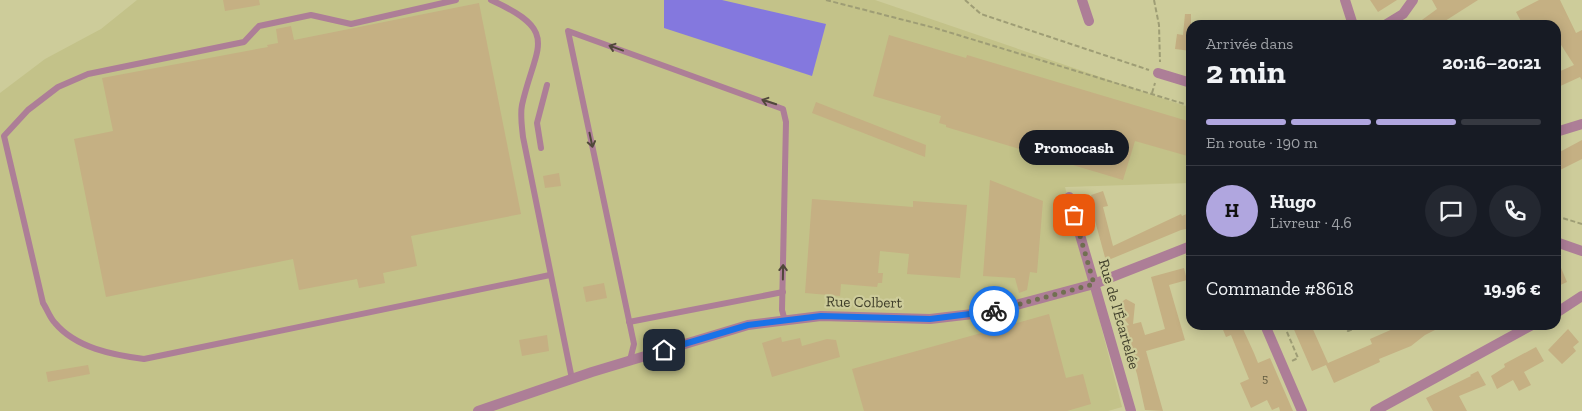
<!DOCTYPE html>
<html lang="fr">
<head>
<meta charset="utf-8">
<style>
  :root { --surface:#171b24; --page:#242831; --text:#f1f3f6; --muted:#9ea1a6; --line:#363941; --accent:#b0a6df }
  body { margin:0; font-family:"Zilla Slab",serif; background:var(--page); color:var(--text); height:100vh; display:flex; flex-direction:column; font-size:19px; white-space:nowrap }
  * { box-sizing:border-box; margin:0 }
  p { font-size:16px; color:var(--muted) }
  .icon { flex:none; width:28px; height:28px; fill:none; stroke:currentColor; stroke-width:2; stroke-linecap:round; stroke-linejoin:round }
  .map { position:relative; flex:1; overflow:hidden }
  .details { position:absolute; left:1186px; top:20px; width:375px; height:310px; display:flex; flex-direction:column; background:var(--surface); border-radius:15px; box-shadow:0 2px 12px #0003 }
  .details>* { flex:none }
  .pin { position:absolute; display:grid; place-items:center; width:42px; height:42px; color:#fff; margin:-21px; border-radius:10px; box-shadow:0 2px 8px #0006 }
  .courier { position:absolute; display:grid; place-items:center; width:50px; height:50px; margin:-25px; border:4px solid #1a73e8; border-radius:50%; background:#fff; color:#222; box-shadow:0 1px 6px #0007 }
  .bubble { position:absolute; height:35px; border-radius:18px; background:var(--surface); box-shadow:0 2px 12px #0003; font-size:16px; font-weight:700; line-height:35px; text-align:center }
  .summary em { font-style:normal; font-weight:700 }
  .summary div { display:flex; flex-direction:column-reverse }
  .summary { display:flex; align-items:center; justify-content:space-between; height:85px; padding:0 20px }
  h1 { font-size:32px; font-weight:700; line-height:38px }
  .bar { display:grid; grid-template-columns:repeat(4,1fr); gap:8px 5px; align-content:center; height:60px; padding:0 20px }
  .bar i { height:6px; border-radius:4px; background:var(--line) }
  .bar .current { background:var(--accent) }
  .bar p { grid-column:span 4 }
  .line { display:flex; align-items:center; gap:12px; padding:0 20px; border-top:1px solid var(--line) }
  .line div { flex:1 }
  .round { display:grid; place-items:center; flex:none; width:52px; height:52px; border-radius:26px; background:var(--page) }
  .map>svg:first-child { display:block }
</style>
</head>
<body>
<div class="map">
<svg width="1582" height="411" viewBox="0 0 1582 411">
  <rect width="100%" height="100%" fill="#cdcc9a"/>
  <polygon fill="#c3c289" points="137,0 875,0 1191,108 1191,183 1065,187 1122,407 1108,411 0,411 0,93 45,59 101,29"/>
  <polygon fill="#8478de" points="664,0 722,0 826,24 812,76 664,28"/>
  <g fill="#c5b083">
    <polygon points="223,0 259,0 260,5 225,11"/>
    <polygon points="1370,0 1397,0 1378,12"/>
    <polygon points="1432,0 1478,0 1445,21 1447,25 1415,25 1437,9"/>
    <polygon points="1539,0 1560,0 1576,33 1582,30 1582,80 1580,77 1556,88 1556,73 1574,65 1556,37 1556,25 1523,25 1516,12"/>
    <polygon points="479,3 521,214 411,236 417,266 383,273 385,283 359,288 357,279 299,290 293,259 106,297 74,139 113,131 102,78 268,47 267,45 278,43 276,29 291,26 294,40"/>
    <polygon points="1185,14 1191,14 1191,51 1175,49 1177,34 1183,35"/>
    <polygon points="889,35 966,58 967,55 1191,122 1191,157 1135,141 1123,180 946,127 946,125 939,123 941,116 873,96"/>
    <polygon points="816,102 926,145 925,157 812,113"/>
    <polygon points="1582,140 1582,159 1556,172 1556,154"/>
    <polygon points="559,173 561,186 545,188 543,176"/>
    <polygon points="990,180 1043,201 1037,273 1030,272 1027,290 1019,293 1015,278 983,276"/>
    <polygon points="1103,191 1108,206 1103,207 1113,246 1181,214 1182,216 1191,212 1191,228 1181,230 1106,261 1089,199 1092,198 1091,195"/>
    <polygon points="812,199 913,207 913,201 967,205 960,278 907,274 909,254 880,251 878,273 883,273 882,283 878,283 877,287 841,284 840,296 805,293"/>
    <polygon points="1556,256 1567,282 1556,287"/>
    <polygon points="1184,268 1187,280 1169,285 1185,340 1146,351 1163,411 1145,410 1137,374 1122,327 1129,325 1119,312 1118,304 1126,299 1135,304 1133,324 1141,322 1145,335 1165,329 1151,277"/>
    <polygon points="604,283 607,298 586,302 583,287"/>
    <polygon points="1049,314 1066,378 1083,374 1091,404 1067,411 864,411 852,369"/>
    <polygon points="1221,325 1254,325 1243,329 1254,353 1258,363 1270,358 1293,411 1280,411 1279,407 1272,410 1267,400 1251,408 1240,383 1249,379 1231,335 1226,337"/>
    <polygon points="1292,325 1311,325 1328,363 1372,344 1370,339 1402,325 1445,325 1425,335 1411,346 1379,359 1380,362 1334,383 1326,365 1312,371"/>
    <polygon points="1568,329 1579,342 1573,347 1576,351 1562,364 1548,350"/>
    <polygon points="547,335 549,351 522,356 519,340"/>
    <polygon points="781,337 782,342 800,338 802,346 827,339 836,340 840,357 772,377 762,343"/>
    <polygon points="1536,347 1544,361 1524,372 1531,385 1519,391 1513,380 1497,389 1491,376 1505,367 1504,364"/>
    <polygon points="88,365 90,374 48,382 46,372"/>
    <polygon points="1478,371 1486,385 1459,396 1467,411 1433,411 1426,398 1471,376 1470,375"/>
  </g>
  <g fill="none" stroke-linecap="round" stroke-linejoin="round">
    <g stroke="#9e9d75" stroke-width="2" stroke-dasharray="5 2.5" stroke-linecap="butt">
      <polyline points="826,0 935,28 1191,106"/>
      <polyline points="965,0 981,14 1149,70"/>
      <polyline points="1154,0 1159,25 1160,62"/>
      <polyline points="1152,93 1155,83"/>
      <polyline points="1556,216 1582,224"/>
      <polyline points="1284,325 1298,358 1292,361"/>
      <polyline points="1342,325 1348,331 1364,325"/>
    </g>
    <g stroke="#ad7e97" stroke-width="6">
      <path d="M456 0 351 24 311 15 259 26 244 42 88 74 58 87 28 110 4 136 43 303C47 309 50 318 55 323 76 348 113 355 144 359L550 275"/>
      <path d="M491 0C562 32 535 46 522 105 520 115 522 127 523 137L572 379"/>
      <polyline points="541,148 537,123 547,85"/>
      <polyline points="629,322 783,292"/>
      <polyline points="630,360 634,344 568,31 783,109 786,122 782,310 785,321"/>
    </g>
    <g stroke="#ad7e97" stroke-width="10">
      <polyline points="1082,0 1089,21"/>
      <polyline points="1345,0 1353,25"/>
      <polyline points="1385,25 1403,14 1413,0"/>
      <polyline points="1158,73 1191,83"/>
      <polyline points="1556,132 1582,124"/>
      <polyline points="1069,197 1131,411"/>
      <polyline points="1556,242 1582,251"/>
      <polyline points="1556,313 1582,296"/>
      <polyline points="1265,325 1302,411"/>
      <polyline points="478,411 592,372 748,325 821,316 930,319 990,312 1094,284 1191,246"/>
      <polyline points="1375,411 1532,325"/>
    </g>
  </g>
  <defs><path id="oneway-shaft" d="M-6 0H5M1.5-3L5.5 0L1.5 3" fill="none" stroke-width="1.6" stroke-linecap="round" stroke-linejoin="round" transform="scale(1.25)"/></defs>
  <g stroke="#50483a">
    <use href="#oneway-shaft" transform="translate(616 48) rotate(-160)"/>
    <use href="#oneway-shaft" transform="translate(769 102) rotate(-162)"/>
    <use href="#oneway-shaft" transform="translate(591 140) rotate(78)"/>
    <use href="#oneway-shaft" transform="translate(783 272) rotate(-89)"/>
  </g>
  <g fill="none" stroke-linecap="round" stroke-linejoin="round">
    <polyline stroke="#717051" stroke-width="5" stroke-dasharray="0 9" points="994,311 1094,284 1074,215"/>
    <polyline stroke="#1a73e8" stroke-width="6" points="664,350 748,325 821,316 930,319 994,311"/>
  </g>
  <g text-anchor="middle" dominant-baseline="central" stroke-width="4.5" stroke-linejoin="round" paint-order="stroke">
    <g font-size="12" fill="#605a40">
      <text x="1265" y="378">5</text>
    </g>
    <g font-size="15" fill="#3f3e2a" stroke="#cdcc9a">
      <text transform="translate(864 302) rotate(1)">Rue Colbert</text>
      <text transform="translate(1119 314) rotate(74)">Rue de l'Écartelée</text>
    </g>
  </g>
</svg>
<div class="pin" style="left:1074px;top:215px;background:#ea580c"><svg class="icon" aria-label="bag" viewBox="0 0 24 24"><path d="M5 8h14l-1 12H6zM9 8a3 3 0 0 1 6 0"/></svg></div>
<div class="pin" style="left:664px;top:350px;background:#1f2937"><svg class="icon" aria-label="home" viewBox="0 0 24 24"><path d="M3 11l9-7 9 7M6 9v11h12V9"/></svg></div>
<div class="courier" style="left:994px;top:311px"><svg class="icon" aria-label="bike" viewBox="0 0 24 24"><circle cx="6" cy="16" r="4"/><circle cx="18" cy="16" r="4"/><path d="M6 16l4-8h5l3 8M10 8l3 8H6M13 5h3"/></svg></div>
<div class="bubble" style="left:1019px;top:130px;width:110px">Promocash</div>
<section class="details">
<div class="summary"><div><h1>2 min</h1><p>Arrivée dans</p></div><em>20:16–20:21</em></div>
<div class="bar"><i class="current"></i><i class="current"></i><i class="current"></i><i></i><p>En route · 190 m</p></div>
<div class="line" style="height:90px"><b class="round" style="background:var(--accent);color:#111">H</b><div><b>Hugo</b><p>Livreur · 4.6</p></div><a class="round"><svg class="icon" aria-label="chat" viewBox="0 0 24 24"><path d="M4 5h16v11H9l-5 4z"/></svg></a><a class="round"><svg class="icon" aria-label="phone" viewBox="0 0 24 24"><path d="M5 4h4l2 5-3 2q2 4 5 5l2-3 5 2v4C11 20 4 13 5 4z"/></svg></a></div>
<div class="line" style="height:65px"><div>Commande #8618</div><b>19.96 €</b></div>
</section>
</div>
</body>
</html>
